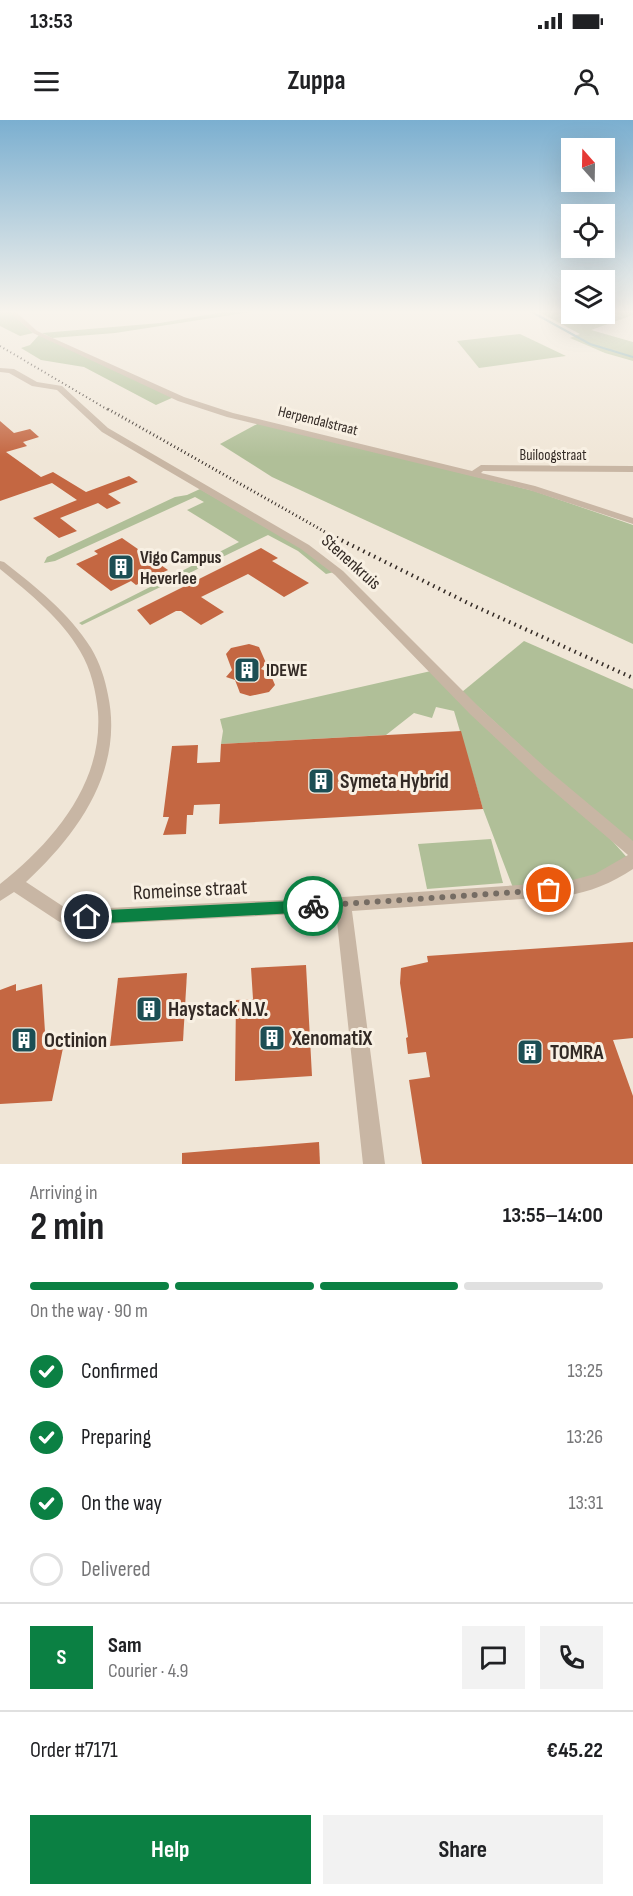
<!DOCTYPE html>
<html lang="en">
<head>
<meta charset="utf-8">
<style>
  :root { --surface:#fff; --page:#f2f2f2; --text:#202124; --muted:#757577; --line:#e0e0e0; --accent:#0b8043 }
  body { margin:0; font-family:"Sofia Sans Condensed",sans-serif; background:var(--page); color:var(--text); height:100vh; display:flex; flex-direction:column; font-size:22px; white-space:nowrap }
  * { box-sizing:border-box; margin:0 }
  p { font-size:20px; color:var(--muted) }
  .icon { flex:none; width:33px; height:33px; fill:none; stroke:currentColor; stroke-width:2; stroke-linecap:round; stroke-linejoin:round }
  .map { position:relative; height:1044px; overflow:hidden }
  .drawer { display:flex; flex-direction:column; background:var(--surface); flex:1 }
  .drawer>* { flex:none }
  .needle { width:39px; rotate:340deg }
  .buttons { position:absolute; left:561px; top:18px; display:grid; gap:12px }
  .buttons a { display:grid; place-items:center; width:54px; height:54px; border-radius:0px; background:var(--surface); box-shadow:0 6px 24px #0002; font-size:30px }
  .pin { position:absolute; display:grid; place-items:center; width:51px; height:51px; color:#fff; margin:-26px; border:3px solid #fff; border-radius:50%; box-shadow:0 2px 6px #0007 }
  .courier { position:absolute; display:grid; place-items:center; width:60px; height:60px; margin:-30px; border:4px solid #0b8043; border-radius:50%; background:#fff; color:#222; box-shadow:0 2px 8px #0007 }
  .headline em { font-style:normal; font-weight:700 }
  .headline div { display:flex; flex-direction:column-reverse }
  .headline { display:flex; align-items:center; justify-content:space-between; height:102px; padding:0 30px }
  h1 { font-size:39px; font-weight:700; line-height:45px }
  .bar { display:grid; grid-template-columns:repeat(4,1fr); gap:9px 6px; align-content:center; height:72px; padding:0 30px }
  .bar i { height:8px; border-radius:4px; background:var(--line) }
  .bar .selected { background:var(--accent) }
  .bar p { grid-column:span 4 }
  .line { display:flex; align-items:center; gap:15px; padding:0 30px; border-top:2px solid var(--line) }
  .line div { flex:1 }
  .round { display:grid; place-items:center; flex:none; width:63px; height:63px; border-radius:0px; background:var(--page) }
  ol { padding:0 30px; list-style:none }
  li { display:flex; align-items:center; gap:18px; height:66px }
  li p { margin-inline-start:auto }
  li .icon { padding:6px; border-radius:50%; background:var(--accent); color:#fff; stroke-width:4 }
  li:last-child { color:var(--muted) }
  li i { width:33px; height:33px; border:3px solid var(--line); border-radius:50% }
  .action { display:flex; gap:12px; margin-top:auto; padding:12px 30px }
  .action a { flex:1; height:69px; border-radius:0px; background:var(--accent); color:#fff; font-size:24px; font-weight:700; line-height:69px; text-align:center }
  .action a+a { background:var(--page); color:var(--text) }
  .status { display:flex; justify-content:space-between; align-items:center; height:42px; padding:0 30px; background:var(--surface); direction:ltr }
  .status svg { height:16px; fill:currentColor }
  header { display:flex; justify-content:space-between; align-items:center; height:78px; padding:0 30px; background:var(--surface); font-size:27px; font-weight:700 }
  .map>svg:first-child { display:block }
</style>
</head>
<body>
<div class="status"><b>13:53</b><svg viewBox="0 0 49 12"><path d="M0 12V9h3v3zM5 12V6h3v6zM10 12V3h3v9zM15 12V0h3v12zM26 1h20v11H26zM47 4h2v5h-2z"/></svg></div>
<header><svg class="icon" aria-label="menu" viewBox="0 0 24 24"><path d="M4 6h16M4 12h16M4 18h16"/></svg>Zuppa<svg class="icon" aria-label="person" viewBox="0 0 24 24"><circle cx="12" cy="8" r="4"/><path d="M4 21q1-7 8-7t8 7"/></svg></header>
<div class="map">
<svg width="633" height="1044" viewBox="0 0 633 1044">
  <rect width="100%" height="100%" fill="#f0e6d7"/>
  <g fill="#b0bf98">
    <polygon points="0,191 9,191 33,213 20,216 0,206"/>
    <polygon points="229,191 258,191 115,213 52,218 42,213 160,203"/>
    <polygon points="537,191 571,191 572,194 633,191 633,195 591,210 633,222 633,241 605,233 570,218 580,214"/>
    <polygon points="520,214 566,236 479,248 457,221"/>
    <polygon points="39,215 174,277 156,285 84,247 41,240 21,228 30,225"/>
    <polygon points="259,303 534,371 633,405 633,524 272,357 220,324"/>
    <polygon points="200,369 302,428 334,452 326,454 298,431 268,415 82,505 79,503 239,422 187,390 204,382 195,377 55,441 44,443 47,437 175,377 187,375"/>
    <polygon points="524,521 633,569 633,723 573,674 462,572"/>
    <polygon points="431,551 607,715 631,742 613,754 515,773 483,689 454,591 436,587 432,598 414,593 386,615 221,624 223,611 220,599"/>
    <polygon points="491,719 503,763 427,769 418,724"/>
  </g>
  <g fill="none" stroke-linecap="round" stroke-linejoin="round">
    <polyline stroke="#77a8ad" stroke-width="2" points="530,191 590,224 633,237"/>
  </g>
  <g fill="#c46742">
    <polygon points="0,301 14,313 30,309 39,317 23,322 27,326 6,332 41,357 53,352 86,372 129,356 138,362 108,374 121,383 107,389 98,383 60,398 77,411 59,418 33,398 77,380 52,363 0,381"/>
    <polygon points="122,418 168,450 136,465 131,461 111,471 76,444 98,434 94,431"/>
    <polygon points="261,428 278,438 272,441 309,463 284,477 248,454 201,477 224,492 201,505 181,491 176,491 150,505 137,490"/>
    <polygon points="249,524 259,527 266,543 261,549 270,553 275,565 269,572 250,576 240,573 235,560 226,557 232,550 226,534 231,528"/>
    <polygon points="461,611 483,689 219,704 220,684 194,685 193,695 187,695 186,714 163,715 169,697 163,697 172,626 198,625 197,643 220,642 221,624"/>
    <polygon points="633,822 633,918 613,920 633,976 633,1044 422,1044 409,960 430,957 426,932 408,934 406,918 408,917 400,863 401,848 428,842 427,836"/>
    <polygon points="306,845 312,956 235,961 236,880 253,879 251,848"/>
    <polygon points="187,853 183,921 110,926 118,858"/>
    <polygon points="16,864 16,871 42,864 45,912 50,911 46,929 63,928 52,981 0,984 0,870"/>
    <polygon points="319,1022 320,1044 182,1044 182,1033"/>
  </g>
  <g fill="none" stroke-linecap="round" stroke-linejoin="round">
    <g fill="#c8b6a4" fill-rule="evenodd">
      <polygon points="8,191 15,191 37,211 184,277 233,293 472,351 481,345 633,346 633,352 483,351 481,353 535,366 633,398 633,404 529,370 227,297 178,281 33,213"/>
      <path d="M0 248 14 249 37 262 62 266 108 308 309 425 343 451 480 588 547 649 633 721V749C612 763 590 772 565 776L352 791 385 1044H363L336 792 87 805 64 804 58 801 14 772 0 781V764C53 722 103 664 98 592 96 571 91 549 80 531 61 498 29 473 0 449V441L4 442C36 467 69 493 91 528 100 543 105 559 108 575 124 650 78 714 26 762L67 789H87L343 777 565 762 595 754 628 735 537 657 470 594 335 455 301 429 102 312 57 270 32 266 9 253 0 252Z"/>
    </g>
    <polyline stroke="#332a25" stroke-width="2" stroke-dasharray="1 3" stroke-linecap="butt" points="0,226 110,291"/>
    <polyline stroke="#332a25" stroke-width="3" stroke-dasharray="1 3" stroke-linecap="butt" points="108,289 334,417"/>
    <polyline stroke="#332a25" stroke-width="4" stroke-dasharray="1.5 4.5" stroke-linecap="butt" points="331,415 472,485 633,558"/>
  </g>
  <linearGradient id="sky" x2="0" y2="1"><stop stop-color="#7bafd0"/><stop offset="0.57" stop-color="#f8f4ed"/><stop offset="1" stop-color="#f8f4ed" stop-opacity="0"/></linearGradient>
  <rect width="633" height="337" fill="url(#sky)"/>
  <polygon fill="#0b8043" points="313,780 318,781 320,786 318,790 313,792 87,804 82,802 80,797 82,793 87,791"/>
  <g fill="none" stroke-linecap="round" stroke-linejoin="round">
    <polyline stroke="#756c63" stroke-width="6" stroke-dasharray="0 10.8" points="313,786 549,770"/>
  </g>
  <defs>
    <g id="building-square" transform="scale(1.35)"><rect x="-9" y="-9" width="18" height="18" rx="4" fill="#1c4e54" stroke="#f8f0e3"/><path d="M-4-6H4V6H1V3H-1V6H-4ZM-2.5-4.3h1.7v1.8h-1.7ZM.8-4.3h1.7v1.8H.8ZM-2.5-1h1.7V.8h-1.7ZM.8-1h1.7V.8H.8Z" fill="#fff"/></g>
  </defs>
  <g fill-rule="evenodd">
    <use href="#building-square" x="121" y="447"/>
    <use href="#building-square" x="247" y="550"/>
    <use href="#building-square" x="321" y="661"/>
    <use href="#building-square" x="149" y="889"/>
    <use href="#building-square" x="272" y="918"/>
    <use href="#building-square" x="24" y="920"/>
    <use href="#building-square" x="530" y="932"/>
  </g>
  <g text-anchor="middle" dominant-baseline="central" stroke-width="6" stroke-linejoin="round" paint-order="stroke">
    <g font-size="15" fill="#332a25" stroke="#f8f0e3">
      <text transform="translate(318 301) rotate(14)">Herpendalstraat</text>
      <text x="553" y="335">Builoogstraat</text>
    </g>
    <g font-size="18" font-weight="bold" fill="#332a25" stroke="#f8f0e3" text-anchor="start">
      <text x="140" y="437">Vigo Campus<tspan x="140" dy="21">Heverlee</tspan></text>
      <text x="266" y="550">IDEWE</text>
    </g>
    <g font-size="18" fill="#332a25" stroke="#f8f0e3">
      <text transform="translate(351 442) rotate(42)">Stenenkruis</text>
    </g>
    <g font-size="21" font-weight="bold" fill="#332a25" stroke="#f8f0e3" text-anchor="start">
      <text x="340" y="661">Symeta Hybrid</text>
      <text x="168" y="889">Haystack N.V.</text>
      <text x="292" y="918">XenomatiX</text>
      <text x="44" y="920">Octinion</text>
      <text x="550" y="932">TOMRA</text>
    </g>
    <g font-size="21" fill="#332a25" stroke="#f8f0e3">
      <text transform="translate(190 770) rotate(-3)">Romeinse straat</text>
    </g>
  </g>
</svg>
<div class="buttons">
<a><svg class="needle" viewBox="-14 -14 28 28"><path d="M0-13l5 13h-10z" fill="#e53935"/><path d="M0 13l5-13h-10z" fill="#757577"/></svg></a>
<a><svg class="icon" aria-label="locate" viewBox="0 0 24 24"><circle cx="12" cy="12" r="6"/><path d="M12 2v4M12 18v4M2 12h4M18 12h4"/></svg></a>
<a><svg class="icon" aria-label="layers" viewBox="0 0 24 24"><path d="M12 4l9 5-9 5-9-5zM3 14l9 5 9-5"/></svg></a>
</div>
<div class="pin" style="left:549px;top:770px;background:#ea580c"><svg class="icon" aria-label="bag" viewBox="0 0 24 24"><path d="M5 8h14l-1 12H6zM9 8a3 3 0 0 1 6 0"/></svg></div>
<div class="pin" style="left:87px;top:797px;background:#1f2937"><svg class="icon" aria-label="home" viewBox="0 0 24 24"><path d="M3 11l9-7 9 7M6 9v11h12V9"/></svg></div>
<div class="courier" style="left:313px;top:786px"><svg class="icon" aria-label="bike" viewBox="0 0 24 24"><circle cx="6" cy="16" r="4"/><circle cx="18" cy="16" r="4"/><path d="M6 16l4-8h5l3 8M10 8l3 8H6M13 5h3"/></svg></div>
</div>
<section class="drawer">
<div class="headline"><div><h1>2 min</h1><p>Arriving in</p></div><em>13:55–14:00</em></div>
<div class="bar"><i class="selected"></i><i class="selected"></i><i class="selected"></i><i></i><p>On the way · 90 m</p></div>
<ol>
<li><svg class="icon" aria-label="check" viewBox="0 0 24 24"><path d="M5 12l5 5 9-10"/></svg>Confirmed<p>13:25</p></li>
<li><svg class="icon" aria-label="check" viewBox="0 0 24 24"><path d="M5 12l5 5 9-10"/></svg>Preparing<p>13:26</p></li>
<li><svg class="icon" aria-label="check" viewBox="0 0 24 24"><path d="M5 12l5 5 9-10"/></svg>On the way<p>13:31</p></li>
<li><i></i>Delivered</li>
</ol>
<div class="line" style="height:108px"><b class="round" style="background:var(--accent);color:#fff">S</b><div><b>Sam</b><p>Courier · 4.9</p></div><a class="round"><svg class="icon" aria-label="chat" viewBox="0 0 24 24"><path d="M4 5h16v11H9l-5 4z"/></svg></a><a class="round"><svg class="icon" aria-label="phone" viewBox="0 0 24 24"><path d="M5 4h4l2 5-3 2q2 4 5 5l2-3 5 2v4C11 20 4 13 5 4z"/></svg></a></div>
<div class="line" style="height:78px"><div>Order #7171</div><b>€45.22</b></div>
<div class="action"><a>Help</a><a>Share</a></div>
</section>
</body>
</html>
